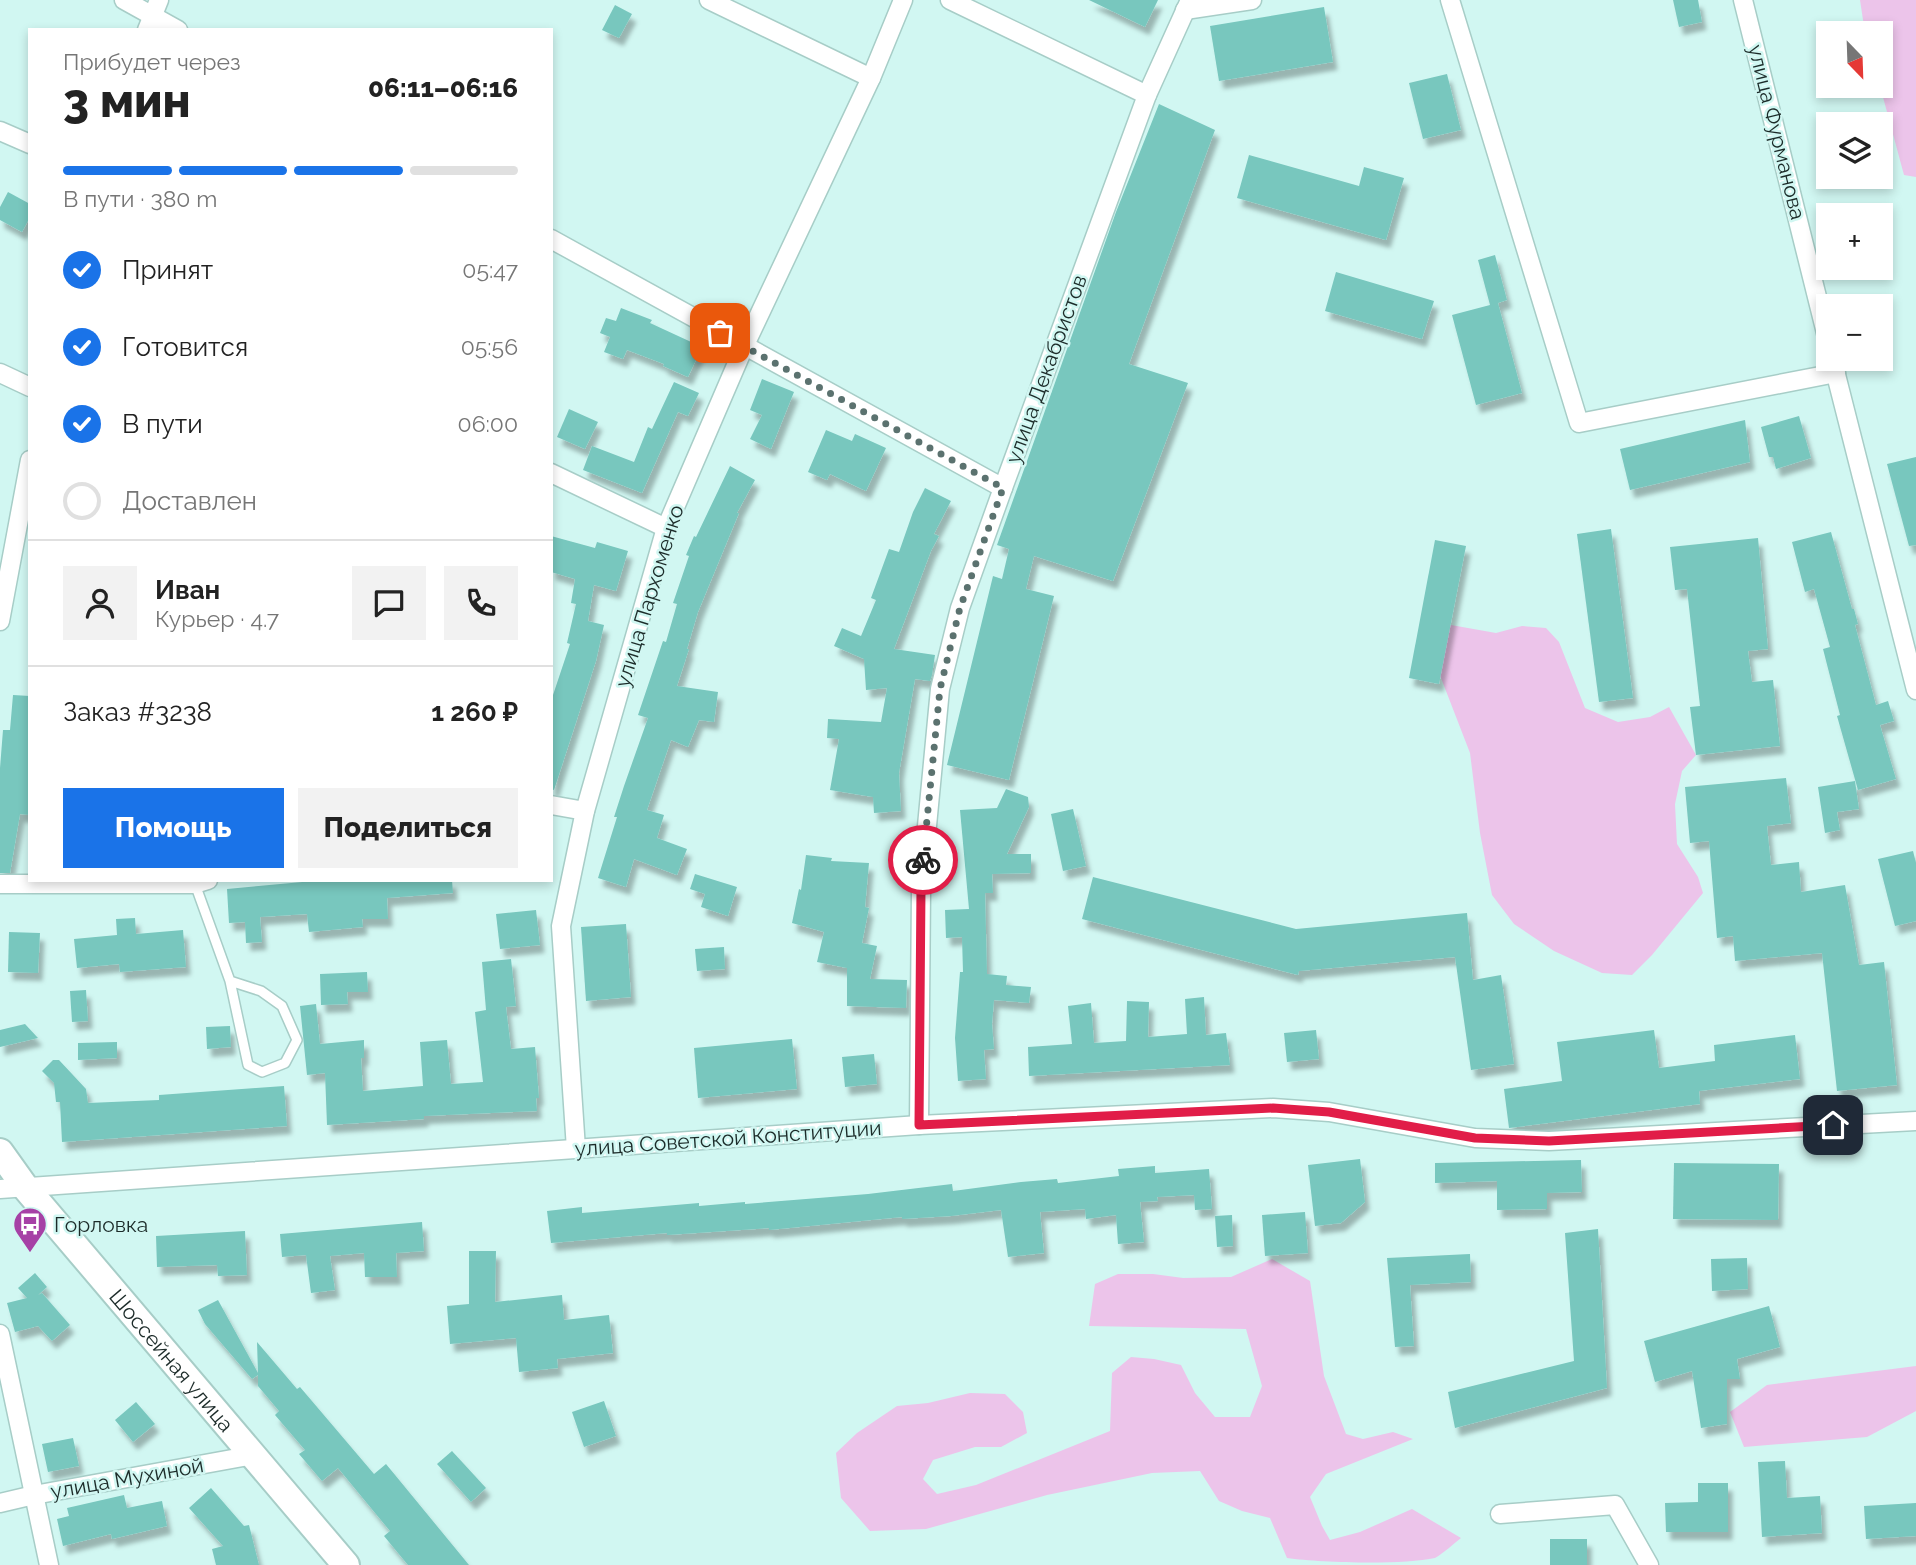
<!DOCTYPE html>
<html lang="ru">
<head>
<meta charset="utf-8">
<style>
  :root { --surface:#fff; --page:#f2f2f2; --text:#222; --muted:#767676; --line:#e0e0e0; --accent:#1a73e8 }
  body { margin:0; font-family:Raleway,sans-serif; background:var(--page); color:var(--text); height:100vh; display:flex; flex-direction:column; font-size:26px; white-space:nowrap }
  * { box-sizing:border-box; margin:0 }
  p { font-size:23px; color:var(--muted) }
  .icon { flex:none; width:38px; height:38px; fill:none; stroke:currentColor; stroke-width:2; stroke-linecap:round; stroke-linejoin:round }
  .map { position:relative; flex:1; overflow:hidden }
  .sheet { position:absolute; left:28px; top:28px; width:525px; height:854px; display:flex; flex-direction:column; background:var(--surface); border-radius:0px; box-shadow:0 4px 10px #0003 }
  .sheet>* { flex:none }
  .needle { width:46px; rotate:157deg }
  .tools { position:absolute; left:1816px; top:21px; display:grid; gap:14px }
  .tools a { display:grid; place-items:center; width:77px; height:77px; border-radius:0px; background:var(--surface); box-shadow:0 4px 10px #0003; font-size:35px }
  .pin { position:absolute; display:grid; place-items:center; width:60px; height:60px; color:#fff; margin:-30px; border-radius:14px; box-shadow:0 4px 10px #0006 }
  .courier { position:absolute; display:grid; place-items:center; width:70px; height:70px; margin:-35px; border:5px solid #e11d48; border-radius:50%; background:#fff; color:#222; box-shadow:0 2px 9px #0007 }
  .summary em { font-style:normal; font-weight:800 }
  .summary div { display:flex; flex-direction:column-reverse }
  .summary { display:flex; align-items:center; justify-content:space-between; height:119px; padding:0 35px }
  h1 { font-size:46px; font-weight:800; line-height:52px }
  .bar { display:grid; grid-template-columns:repeat(4,1fr); gap:10px 7px; align-content:center; height:84px; padding:0 35px }
  .bar i { height:9px; border-radius:5px; background:var(--line) }
  .bar .active { background:var(--accent) }
  .bar p { grid-column:span 4 }
  .line { display:flex; align-items:center; gap:18px; padding:0 35px; border-top:2px solid var(--line) }
  .line div { flex:1 }
  .round { display:grid; place-items:center; flex:none; width:74px; height:74px; border-radius:0px; background:var(--page) }
  ol { padding:0 35px; list-style:none }
  li { display:flex; align-items:center; gap:21px; height:77px }
  li p { margin-inline-start:auto }
  li .icon { padding:7px; border-radius:50%; background:var(--accent); color:#fff; stroke-width:4 }
  li:last-child { color:var(--muted) }
  li i { width:38px; height:38px; border:4px solid var(--line); border-radius:50% }
  .action { display:flex; gap:14px; margin-top:auto; padding:14px 35px }
  .action a { flex:1; height:80px; border-radius:0px; background:var(--accent); color:#fff; font-size:28px; font-weight:800; line-height:80px; text-align:center }
  .action a+a { background:var(--page); color:var(--text) }
  .map>svg:first-child { display:block }
</style>
</head>
<body>
<div class="map">
<svg width="1916" height="1565" viewBox="0 0 1916 1565">
  <defs>
    <filter id="shadow"><feDropShadow dx="4.5" dy="8" stdDeviation="2" flood-color="#0004"/></filter>
  </defs>
  <rect width="100%" height="100%" fill="#d1f7f2"/>
  <g fill="#ecc4ea">
    <polygon points="1860,0 1916,0 1916,177 1904,175 1880,86 1881,33 1865,33"/>
    <polygon points="1451,625 1496,633 1522,626 1546,628 1559,642 1585,708 1618,722 1650,717 1669,707 1696,755 1682,771 1675,804 1677,844 1698,877 1703,893 1652,955 1632,975 1602,973 1554,951 1514,924 1492,895 1480,833 1470,753 1441,678 1425,660 1425,644"/>
    <path d="M1272 1259 1310 1281 1324 1376 1346 1434 1363 1439 1393 1432 1413 1439 1326 1474 1310 1497 1322 1526 1330 1540 1360 1532 1412 1509 1461 1538C1453 1544 1444 1553 1435 1558 1404 1565 1322 1563 1287 1558L1270 1518 1242 1511 1219 1501 1200 1471 1152 1473 1047 1495 926 1529 870 1531 841 1498 836 1453 857 1433 897 1406 928 1403 970 1393 1005 1394 1023 1412 1027 1433 1001 1447H975L933 1460 923 1479 937 1494 976 1485 1110 1431 1112 1373 1131 1357 1154 1359 1181 1365 1195 1393 1215 1417H1250L1262 1386 1246 1329 1089 1326 1095 1284 1118 1274H1153L1183 1278 1231 1277Z"/>
    <polygon points="1916,1366 1916,1411 1867,1437 1744,1447 1730,1412 1767,1385"/>
  </g>
  <g fill="#78c7be" filter="url(#shadow)">
    <polygon points="1089,0 1158,0 1145,27"/>
    <polygon points="1673,0 1698,0 1702,22 1679,27"/>
    <polygon points="615,5 632,14 619,38 602,30"/>
    <polygon points="1324,7 1333,62 1219,81 1210,26"/>
    <polygon points="1447,74 1461,130 1423,139 1409,83"/>
    <polygon points="1159,104 1215,130 1129,364 1188,383 1113,581 1034,556 1026,589 1054,596 1009,780 947,765 993,576 1002,579 1009,549 997,545 1116,212"/>
    <polygon points="1249,155 1359,186 1364,167 1404,178 1386,240 1237,198"/>
    <polygon points="8,192 30,204 30,217 22,232 0,220 0,207"/>
    <polygon points="1495,255 1507,300 1498,303 1522,393 1476,405 1452,315 1490,305 1478,260"/>
    <polygon points="1336,272 1434,301 1422,339 1325,311"/>
    <polygon points="621,308 652,320 650,323 702,347 688,377 663,366 664,364 627,350 623,359 604,352 610,337 600,333 606,318 616,321"/>
    <polygon points="762,379 794,392 771,449 750,439 762,415 750,410"/>
    <polygon points="674,382 699,393 688,416 678,412 642,493 583,470 592,446 634,462 648,427 652,429"/>
    <polygon points="569,409 598,422 585,449 557,437"/>
    <polygon points="1799,416 1811,458 1776,469 1773,457 1769,457 1761,427"/>
    <polygon points="1745,420 1750,462 1630,490 1620,449"/>
    <polygon points="826,430 852,441 855,434 886,448 866,491 830,474 827,480 808,472"/>
    <polygon points="1916,457 1916,545 1909,546 1887,464"/>
    <polygon points="730,466 755,480 737,513 739,513 698,612 687,649 689,649 677,686 718,692 714,722 699,720 688,747 671,740 647,810 664,815 657,838 687,849 677,875 634,859 626,887 598,878 617,817 614,817 624,786 648,718 638,715 663,641 666,642 677,604 673,603 689,556 686,555 694,536 696,537"/>
    <polygon points="925,488 951,501 934,534 939,536 931,551 894,649 935,655 932,675 930,681 915,679 899,773 901,811 874,813 873,797 830,790 839,739 827,738 828,719 881,722 887,688 866,690 864,659 834,646 842,628 861,636 876,600 871,598 889,549 899,552 913,512"/>
    <polygon points="1611,529 1633,698 1599,702 1577,534"/>
    <polygon points="1831,532 1852,609 1854,609 1858,624 1855,625 1876,705 1888,701 1894,721 1880,725 1896,779 1858,790 1837,716 1840,715 1823,649 1830,647 1814,589 1805,592 1792,542"/>
    <polygon points="551,536 595,548 597,542 628,551 616,591 594,585 588,621 604,625 596,661 554,790 551,789 551,701 570,644 567,643 576,604 571,603 575,579 551,572"/>
    <polygon points="1758,538 1768,649 1748,651 1752,682 1773,680 1780,746 1696,755 1690,707 1700,706 1687,589 1675,590 1670,547"/>
    <polygon points="1435,540 1466,546 1439,684 1409,678"/>
    <polygon points="13,695 30,696 30,815 20,814 10,873 0,873 0,768 3,730 10,730"/>
    <polygon points="1786,778 1791,823 1767,826 1771,865 1799,862 1801,892 1845,885 1859,965 1884,962 1897,1085 1837,1091 1822,953 1735,961 1733,936 1717,938 1709,841 1690,843 1685,787"/>
    <polygon points="1855,781 1859,809 1837,812 1840,830 1825,833 1818,787"/>
    <polygon points="1006,789 1028,797 1029,807 1007,854 1031,854 1031,873 992,874 993,893 985,893 987,974 1007,976 1006,985 1031,987 1029,1003 994,1000 992,1024 994,1049 984,1050 986,1079 958,1081 955,1038 960,972 963,972 962,937 946,938 945,910 969,909 960,810 997,808"/>
    <polygon points="1073,809 1086,866 1063,871 1051,814"/>
    <polygon points="1913,851 1916,863 1916,921 1895,926 1878,859"/>
    <polygon points="806,855 832,858 831,861 869,863 865,907 869,908 862,943 877,946 870,979 907,980 906,1008 847,1006 847,968 817,962 824,932 792,923 799,889 801,890"/>
    <polygon points="695,874 737,887 728,916 701,907 705,894 690,889"/>
    <polygon points="1093,877 1296,929 1467,913 1473,980 1501,975 1514,1064 1471,1070 1455,957 1299,971 1298,975 1082,919"/>
    <polygon points="324,880 452,880 453,893 387,898 388,919 362,919 363,927 309,932 307,914 260,917 262,942 246,943 245,922 229,923 227,889"/>
    <polygon points="536,910 540,945 500,949 496,914"/>
    <polygon points="135,918 136,934 183,930 186,967 120,972 119,964 77,968 74,939 117,935 116,919"/>
    <polygon points="626,924 631,997 586,1001 581,927"/>
    <polygon points="9,932 40,933 38,973 8,972"/>
    <polygon points="724,947 725,969 697,971 695,949"/>
    <polygon points="511,959 516,1006 506,1007 511,1049 535,1047 539,1098 536,1098 537,1111 424,1116 424,1119 327,1125 325,1073 307,1075 300,1006 316,1004 320,1044 364,1040 364,1058 361,1058 363,1091 423,1086 420,1042 447,1040 451,1084 483,1082 475,1012 486,1010 482,962"/>
    <polygon points="367,972 368,992 347,992 348,1004 321,1005 320,974"/>
    <polygon points="86,990 88,1021 72,1022 70,991"/>
    <polygon points="1204,997 1206,1035 1226,1033 1230,1065 1029,1076 1028,1047 1072,1044 1068,1006 1091,1003 1094,1043 1126,1041 1127,1001 1149,1002 1148,1037 1187,1034 1185,999"/>
    <polygon points="25,1024 38,1038 0,1047 0,1030"/>
    <polygon points="230,1026 231,1047 207,1049 206,1027"/>
    <polygon points="1316,1030 1319,1059 1287,1062 1284,1033"/>
    <polygon points="1654,1030 1659,1068 1715,1061 1714,1045 1795,1035 1800,1079 1699,1091 1700,1104 1509,1128 1504,1089 1562,1081 1557,1042"/>
    <polygon points="792,1039 797,1089 698,1098 694,1048"/>
    <polygon points="117,1042 117,1058 78,1060 78,1043"/>
    <polygon points="874,1054 877,1084 845,1087 842,1057"/>
    <polygon points="53,1060 59,1060 86,1089 88,1103 159,1100 159,1095 284,1086 287,1126 62,1142 60,1102 56,1102 54,1083 42,1071"/>
    <polygon points="1360,1159 1365,1202 1341,1223 1315,1226 1308,1165"/>
    <polygon points="1581,1160 1582,1192 1547,1193 1547,1209 1497,1210 1497,1181 1435,1183 1435,1163"/>
    <polygon points="1674,1163 1779,1164 1778,1220 1673,1219"/>
    <polygon points="1155,1166 1155,1173 1209,1169 1212,1209 1195,1210 1194,1195 1157,1197 1158,1201 1140,1202 1144,1242 1118,1244 1116,1215 1086,1219 1085,1209 1040,1212 1044,1253 1008,1257 1001,1210 951,1216 902,1219 902,1217 769,1230 769,1228 667,1235 667,1233 551,1243 547,1211 582,1207 582,1213 699,1203 699,1206 745,1202 745,1204 868,1194 952,1184 953,1191 1021,1182 1057,1179 1058,1183 1119,1176 1118,1169"/>
    <polygon points="1305,1212 1308,1253 1265,1256 1262,1215"/>
    <polygon points="1232,1215 1233,1246 1217,1247 1215,1216"/>
    <polygon points="422,1222 424,1251 396,1253 397,1277 365,1277 364,1253 330,1256 335,1290 311,1293 306,1255 282,1257 280,1234"/>
    <polygon points="1598,1229 1607,1388 1455,1428 1448,1392 1574,1361 1565,1233"/>
    <polygon points="245,1231 247,1275 218,1276 217,1265 157,1267 156,1236"/>
    <polygon points="469,1251 496,1251 495,1302 562,1295 564,1320 609,1315 613,1353 557,1359 558,1368 519,1372 516,1338 450,1344 447,1306 469,1304"/>
    <polygon points="1470,1254 1471,1282 1410,1285 1414,1346 1395,1347 1387,1258"/>
    <polygon points="1747,1258 1748,1289 1712,1291 1711,1259"/>
    <polygon points="35,1273 47,1287 38,1295 42,1293 70,1325 52,1341 38,1326 15,1332 7,1303 27,1298 18,1288"/>
    <polygon points="218,1300 258,1373 257,1342 297,1389 300,1387 374,1474 386,1464 469,1565 408,1565 384,1536 390,1531 338,1468 322,1481 299,1454 305,1450 275,1415 279,1411 258,1386 258,1375 252,1379 205,1324 198,1310"/>
    <polygon points="1769,1306 1780,1347 1737,1359 1740,1379 1727,1379 1727,1424 1701,1428 1692,1371 1655,1382 1644,1341"/>
    <polygon points="604,1401 616,1436 584,1447 572,1412"/>
    <polygon points="136,1402 155,1424 133,1442 115,1420"/>
    <polygon points="73,1438 79,1466 48,1472 42,1444"/>
    <polygon points="452,1451 486,1488 471,1502 437,1464"/>
    <polygon points="1785,1461 1787,1498 1820,1496 1822,1533 1762,1537 1758,1462"/>
    <polygon points="1698,1483 1728,1483 1728,1532 1666,1532 1665,1503 1698,1502"/>
    <polygon points="211,1488 244,1526 249,1525 259,1565 216,1565 212,1549 223,1546 189,1508"/>
    <polygon points="124,1495 127,1508 162,1501 167,1526 112,1539 111,1534 63,1546 57,1519 69,1516 67,1508"/>
    <polygon points="1916,1503 1916,1536 1866,1539 1864,1506"/>
    <rect x="1550" y="1539" width="37" height="26"/>
  </g>
  <g fill="none" stroke-linecap="round" stroke-linejoin="round">
    <g stroke="#a7cdc7" stroke-width="12">
      <polyline id="lane" points="195,884 230,981 248,1065 262,1072 285,1063 297,1040 282,1006 261,991 230,981"/>
    </g>
    <g stroke="#a7cdc7" stroke-width="21">
      <g id="street">
        <polyline points="124,0 178,30"/>
        <polyline points="709,0 871,78"/>
        <polyline points="950,0 1147,95"/>
        <polyline points="1450,0 1579,423 1836,373"/>
        <polyline points="1743,0 1829,345"/>
        <polyline points="1185,10 1252,0"/>
        <polyline points="147,30 159,0"/>
        <polyline points="0,131 30,144"/>
        <polyline points="551,239 1003,488"/>
        <polyline points="1832,359 1916,690"/>
        <polyline points="0,373 30,387"/>
        <polyline points="551,473 666,528"/>
        <polyline points="0,621 30,460"/>
        <polyline points="551,805 585,811"/>
        <polyline points="0,884 195,884 208,880"/>
        <polyline points="919,1125 921,889 940,689 960,608 1003,488 1147,95 1190,0"/>
        <polyline points="576,1149 561,926 585,811 666,528 744,347 871,78 903,0"/>
        <polyline points="0,1189 919,1125 1273,1108 1329,1112 1475,1138 1549,1141 1916,1121"/>
        <polyline points="0,1334 49,1565"/>
        <polyline points="0,1503 34,1495 254,1455"/>
        <polyline points="1500,1514 1615,1505 1649,1565"/>
      </g>
    </g>
    <g stroke="#a7cdc7" stroke-width="30">
      <g id="secondary">
        <path id="s1" d="M0 1152 25 1187 346 1565"/>
      </g>
    </g>
    <use href="#lane" stroke="#fff" stroke-width="9"/>
    <use href="#street" stroke="#fff" stroke-width="18"/>
    <use href="#secondary" stroke="#fff" stroke-width="26"/>
  </g>
  <g fill="none" stroke-linecap="round" stroke-linejoin="round">
    <polyline stroke="#5b726f" stroke-width="7" stroke-dasharray="0 12.6" points="720,333 1003,488 960,608 940,689 923,860"/>
    <polyline stroke="#e11d48" stroke-width="9" points="923,860 921,888 919,1125 1273,1108 1329,1112 1475,1138 1549,1141 1833,1125"/>
  </g>
  <defs>
    <g id="bus-pin" transform="scale(1.75)"><path d="M0 17L-7.5 6A9.5 9.5 0 1 1 7.5 6Z" fill="#a641a6" stroke="#d1f7f2"/><path d="M-5-6H5V4H4V6H2V4H-2V6H-4V4H-5ZM-3.5-4V0h7V-4ZM-3.5 1.2v1.5H-2V1.2ZM2 1.2v1.5H3.5V1.2Z" fill="#fff"/></g>
  </defs>
  <g fill-rule="evenodd">
    <use href="#bus-pin" x="30" y="1224"/>
  </g>
  <g text-anchor="middle" dominant-baseline="central" stroke-width="5" stroke-linejoin="round" paint-order="stroke">
    <g font-size="21" fill="#1c2b29" stroke="#d1f7f2">
      <text transform="translate(1777 132) rotate(76)">улица Фурманова</text>
      <text transform="translate(1046 369) rotate(-70)">улица Декабристов</text>
      <text transform="translate(649 596) rotate(-73)">улица Пархоменко</text>
      <text transform="translate(728 1138) rotate(-4)">улица Советской Конституции</text>
      <text stroke="none"><textPath href="#s1" startOffset="270">Шоссейная улица</textPath></text>
      <text transform="translate(127 1478) rotate(-10)">улица Мухиной</text>
    </g>
    <g font-size="21" fill="#1c2b29" stroke="#d1f7f2" text-anchor="start">
      <text x="54" y="1224">Горловка</text>
    </g>
  </g>
</svg>
<div class="tools">
<a><svg class="needle" viewBox="-14 -14 28 28"><path d="M0-13l5 13h-10z" fill="#e53935"/><path d="M0 13l5-13h-10z" fill="#767676"/></svg></a>
<a><svg class="icon" aria-label="layers" viewBox="0 0 24 24"><path d="M12 4l9 5-9 5-9-5zM3 14l9 5 9-5"/></svg></a>
<a>+</a>
<a>−</a>
</div>
<div class="pin" style="left:720px;top:333px;background:#ea580c"><svg class="icon" aria-label="bag" viewBox="0 0 24 24"><path d="M5 8h14l-1 12H6zM9 8a3 3 0 0 1 6 0"/></svg></div>
<div class="pin" style="left:1833px;top:1125px;background:#1f2937"><svg class="icon" aria-label="home" viewBox="0 0 24 24"><path d="M3 11l9-7 9 7M6 9v11h12V9"/></svg></div>
<div class="courier" style="left:923px;top:860px"><svg class="icon" aria-label="bike" viewBox="0 0 24 24"><circle cx="6" cy="16" r="4"/><circle cx="18" cy="16" r="4"/><path d="M6 16l4-8h5l3 8M10 8l3 8H6M13 5h3"/></svg></div>
<section class="sheet">
<div class="summary"><div><h1>3 мин</h1><p>Прибудет через</p></div><em>06:11–06:16</em></div>
<div class="bar"><i class="active"></i><i class="active"></i><i class="active"></i><i></i><p>В пути · 380 m</p></div>
<ol>
<li><svg class="icon" aria-label="check" viewBox="0 0 24 24"><path d="M5 12l5 5 9-10"/></svg>Принят<p>05:47</p></li>
<li><svg class="icon" aria-label="check" viewBox="0 0 24 24"><path d="M5 12l5 5 9-10"/></svg>Готовится<p>05:56</p></li>
<li><svg class="icon" aria-label="check" viewBox="0 0 24 24"><path d="M5 12l5 5 9-10"/></svg>В пути<p>06:00</p></li>
<li><i></i>Доставлен</li>
</ol>
<div class="line" style="height:126px"><a class="round"><svg class="icon" aria-label="person" viewBox="0 0 24 24"><circle cx="12" cy="8" r="4"/><path d="M4 21q1-7 8-7t8 7"/></svg></a><div><b>Иван</b><p>Курьер · 4.7</p></div><a class="round"><svg class="icon" aria-label="chat" viewBox="0 0 24 24"><path d="M4 5h16v11H9l-5 4z"/></svg></a><a class="round"><svg class="icon" aria-label="phone" viewBox="0 0 24 24"><path d="M5 4h4l2 5-3 2q2 4 5 5l2-3 5 2v4C11 20 4 13 5 4z"/></svg></a></div>
<div class="line" style="height:91px"><div>Заказ #3238</div><b>1 260 ₽</b></div>
<div class="action"><a>Помощь</a><a>Поделиться</a></div>
</section>
</div>
</body>
</html>
